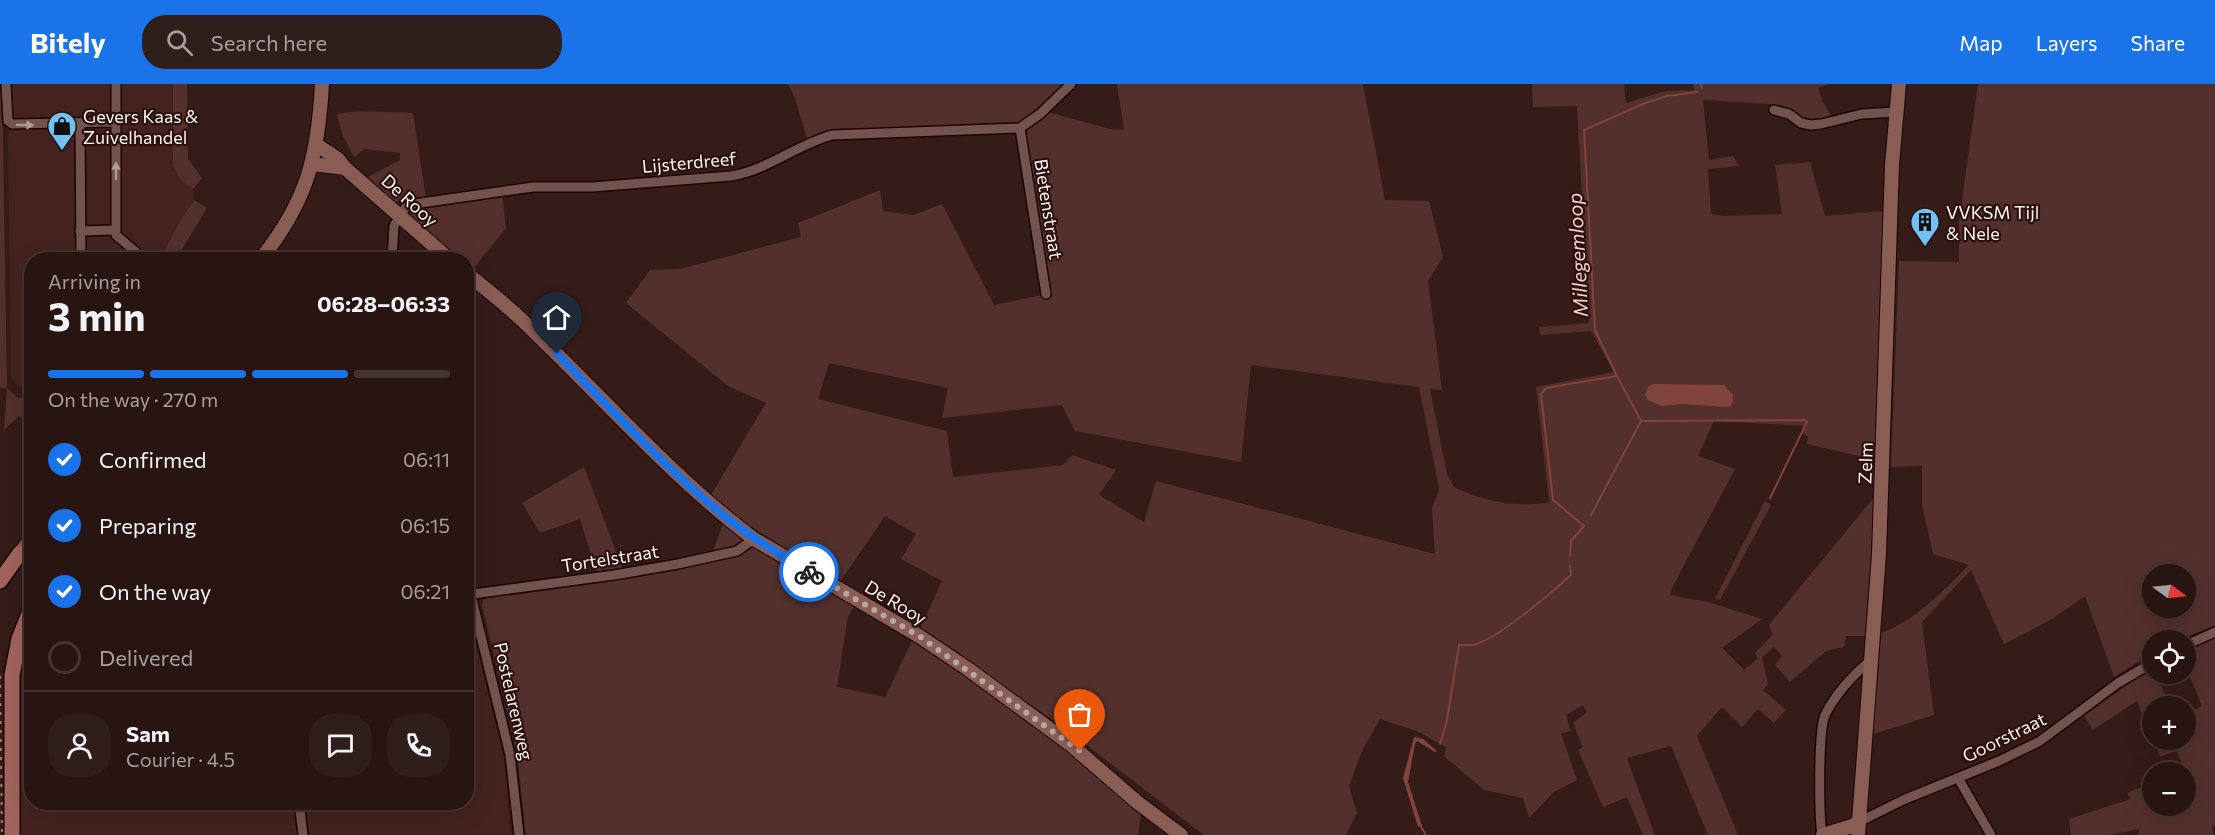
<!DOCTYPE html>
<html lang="en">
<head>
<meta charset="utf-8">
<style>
  :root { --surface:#281512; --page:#301e1b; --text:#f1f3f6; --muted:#a59f9f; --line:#443432; --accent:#1a73e8 }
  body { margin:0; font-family:Commissioner,sans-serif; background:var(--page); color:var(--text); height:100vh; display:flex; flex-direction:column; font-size:22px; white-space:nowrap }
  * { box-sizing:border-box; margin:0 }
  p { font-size:20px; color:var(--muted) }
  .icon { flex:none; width:33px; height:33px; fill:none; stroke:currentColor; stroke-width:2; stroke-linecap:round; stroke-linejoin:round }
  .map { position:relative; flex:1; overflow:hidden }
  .side { position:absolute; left:24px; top:168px; width:450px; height:558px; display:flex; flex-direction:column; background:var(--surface); border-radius:24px; box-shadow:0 6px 24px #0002,0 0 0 2px var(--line) }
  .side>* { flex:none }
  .needle { width:39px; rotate:105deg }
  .fabs { position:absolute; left:2142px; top:480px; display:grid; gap:12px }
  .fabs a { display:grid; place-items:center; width:54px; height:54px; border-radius:50%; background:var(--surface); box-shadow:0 6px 24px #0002,0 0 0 2px var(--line); font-size:30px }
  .pin { position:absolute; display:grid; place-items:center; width:51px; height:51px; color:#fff; margin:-62px -26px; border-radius:50% 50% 50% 0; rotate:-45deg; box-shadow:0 0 6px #0007 }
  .pin .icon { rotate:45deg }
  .courier { position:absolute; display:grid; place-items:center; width:60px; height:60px; margin:-30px; border:4px solid #1a73e8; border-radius:50%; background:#fff; color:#222; box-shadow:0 2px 8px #0007 }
  .summary em { font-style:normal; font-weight:700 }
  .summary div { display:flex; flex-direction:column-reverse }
  .summary { display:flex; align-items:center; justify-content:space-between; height:102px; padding:0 24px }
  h1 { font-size:39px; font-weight:700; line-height:45px }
  .bar { display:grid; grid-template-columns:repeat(4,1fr); gap:9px 6px; align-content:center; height:72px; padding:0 24px }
  .bar i { height:8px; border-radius:4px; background:var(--line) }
  .bar .selected { background:var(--accent) }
  .bar p { grid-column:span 4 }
  .line { display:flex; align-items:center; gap:15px; padding:0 24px; border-top:2px solid var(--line) }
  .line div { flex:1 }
  .round { display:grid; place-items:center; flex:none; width:63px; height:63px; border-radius:24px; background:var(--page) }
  ol { padding:0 24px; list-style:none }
  li { display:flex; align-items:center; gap:18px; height:66px }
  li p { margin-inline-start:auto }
  li .icon { padding:6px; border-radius:50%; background:var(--accent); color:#fff; stroke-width:4 }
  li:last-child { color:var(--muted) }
  li i { width:33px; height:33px; border:3px solid var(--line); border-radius:50% }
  header { display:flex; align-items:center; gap:36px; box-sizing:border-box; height:84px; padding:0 30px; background:var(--accent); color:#fff }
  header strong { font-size:28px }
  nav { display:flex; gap:33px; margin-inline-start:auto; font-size:21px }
  .search { width:420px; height:54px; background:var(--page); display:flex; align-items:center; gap:15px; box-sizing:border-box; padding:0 21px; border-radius:24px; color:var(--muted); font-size:22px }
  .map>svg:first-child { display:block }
</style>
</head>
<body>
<header>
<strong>Bitely</strong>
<div class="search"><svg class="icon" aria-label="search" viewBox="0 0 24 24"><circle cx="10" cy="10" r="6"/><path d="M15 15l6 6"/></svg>Search here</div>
<nav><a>Map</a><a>Layers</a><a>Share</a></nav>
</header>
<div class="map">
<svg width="2215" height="751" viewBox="0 0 2215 751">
  <rect width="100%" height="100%" fill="#361c18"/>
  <g fill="#44231e">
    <polygon points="12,0 173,0 173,82 181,96 193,105 194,116 180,137 160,175 32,176 32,303 30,304 19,303 11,293 8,52 12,31"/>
    <polygon points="467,523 504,674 511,751 310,751 305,719 466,718"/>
    <polygon points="31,576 32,718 294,719 299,751 19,751 18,583 25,577"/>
  </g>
  <g fill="#53302b" fill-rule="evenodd">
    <polygon points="0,0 2,0 7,304 18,314 32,314 31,339 30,341 19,332 4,346 7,304 0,304"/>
    <polygon points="173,0 187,0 188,75 202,94 193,105 181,96 173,82"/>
    <polygon points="788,0 1063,0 1022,38 830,46 807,55 795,14"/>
    <path d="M1117 0H1363L1385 116 1429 117 1443 173 1428 197 1442 306 1430 305 1447 390 1454 403C1484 418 1518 424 1551 418L1549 416 1536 303 1614 288 1591 247 1540 251 1539 243 1589 239 1577 22 1533 23 1532 0H1624L1626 19 1665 7 1694 6 1693 0H1829L1818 4 1823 18 1833 35 1819 38 1802 35 1791 27 1771 20 1703 16 1709 76 1733 72 1739 82 1708 85 1711 130 1724 132 1782 130 1775 81 1810 78 1825 132 1883 127 1876 376 1807 360 1808 353 1803 350 1806 342 1714 337 1698 372 1735 385 1672 504 1670 511 1708 518 1762 535 1722 564 1744 586 1758 574 1755 569 1773 550 1769 541 1875 412 1865 552H1846L1844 563 1826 567 1790 598 1775 581 1782 572 1774 563 1762 573 1768 600 1763 606 1786 626 1774 639 1758 625 1742 643 1722 623 1697 652 1738 751H1708L1671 662 1627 674 1655 751H1643L1627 713 1603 723 1578 666 1583 663 1573 639 1587 628 1583 621 1566 631 1571 647 1561 649 1577 696 1554 708 1529 734 1523 714 1484 706 1444 672 1446 663 1417 647 1380 635 1362 667 1349 702 1357 729 1346 751H1204L1063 643 920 545 942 497 901 475 916 450 885 432 840 498 742 437 711 411 766 319 728 302 626 219 650 186 680 185 801 153 798 139 880 106 883 127 913 131 942 120 994 221 1042 211 1051 207 1025 55 1028 45 1048 28 1110 45 1124 46ZM829 279 948 304 942 334 1062 321 1075 347 1241 378 1251 281 1419 303 1439 404C1439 412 1433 417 1432 425L1435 470 1156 397 1144 438 1099 411 1116 386 1072 371 1063 381 953 393 947 347 818 315Z"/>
    <path d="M1978 0H2215V542L2178 556H2152V569L2114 593 2085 512 2052 535 2004 560 1971 486 1922 538 1934 631 1873 650 1881 549C1915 537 1943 507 1969 481L1933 470 1922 421V382L1891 383 1899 177 1959 178V138ZM2152 490H2186V524H2152Z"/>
    <polygon points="360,27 413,29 426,114 395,118 368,93 400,76 400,69 365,65 354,73 342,50 337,30"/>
    <polygon points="502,110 506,144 473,185 467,180 466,176 461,175 408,130 412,125"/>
    <polygon points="194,116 207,124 176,175 160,175 180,137"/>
    <polygon points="584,383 626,494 710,475 723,440 763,468 854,523 848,532 837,603 885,613 912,557 981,603 1050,652 1141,729 1138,751 526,751 517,669 482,521 483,516 490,512 599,496 580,435 540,449 522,419"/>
    <polygon points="1765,417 1771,421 1720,516 1715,515"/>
    <polygon points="2215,553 2215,741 2212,741 2213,751 2139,751 2139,745 2109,751 2071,751 2069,735 2131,715 2127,709 2152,699 2152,722 2186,722 2186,688 2180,688 2185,686 2176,667 2160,673 2153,656 2186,656 2186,631 2202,622 2186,583 2186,565"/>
    <polygon points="2152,583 2152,590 2156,590 2170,622 2152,622 2152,655 2137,617 2093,646 2084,632"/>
  </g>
  <g fill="#80443c">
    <polygon points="1653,300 1724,301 1733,311 1733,318 1731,322 1724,323 1684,320 1661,322 1648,316 1645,310 1648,303"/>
    <polygon points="1414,653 1423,655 1437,667 1435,668 1417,657 1415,660 1408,698 1422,742 1418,743 1403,694"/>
  </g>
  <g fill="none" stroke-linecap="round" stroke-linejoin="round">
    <g stroke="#80443c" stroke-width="2">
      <polyline points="1701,0 1702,4"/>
      <polyline points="1641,337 1805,336 1807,338 1770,414"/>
      <polyline points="1591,431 1641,337 1617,292"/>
      <polyline points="1570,472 1571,457 1584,442 1553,416 1541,310 1546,304 1617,292 1595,246 1584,46 1643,20 1667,12 1697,8"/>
      <path d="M1440 660 1447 636 1459 561C1463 561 1468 561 1473 561 1498 555 1551 509 1571 491L1570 482"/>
      <polyline points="1420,741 1426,751"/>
    </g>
    <g stroke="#1c0504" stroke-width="12">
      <g id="street">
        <polyline points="6,0 8,37 12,40 116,38"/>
        <polyline points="116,0 116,151 145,176"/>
        <polyline points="1774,26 1789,30 1801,39 1811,41 1821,40 1862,30 1896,28"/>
        <polyline points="80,40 81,176"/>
        <polyline points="1020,44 1046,210"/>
        <polyline points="80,147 115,146"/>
        <path d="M392 176 394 142 407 121 533 103H592L731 92C768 86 796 61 832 51L1020 44 1040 30 1071 0"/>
        <polyline points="466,491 510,671 519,751"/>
        <polyline points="466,511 614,491 678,480 737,467 754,455"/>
        <polyline points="2186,561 2215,548"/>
        <polyline points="16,568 32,571"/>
        <polyline points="1958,694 1991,751"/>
        <polyline points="299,718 303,751"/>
        <polyline points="1859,738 1903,716 1999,677 2040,657 2118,599 2152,579"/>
        <path d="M1822 751C1819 731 1818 647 1825 631 1836 609 1854 590 1872 575"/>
      </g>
    </g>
    <g stroke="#1c0504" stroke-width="16">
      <g id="secondary">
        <polyline points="317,61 338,75 345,84 450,176"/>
        <polyline points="312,80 345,84"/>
        <path d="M260 176C307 118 318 73 322 0"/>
        <path d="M466 189C485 204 504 219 522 236 599 309 669 391 754 455L919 552 968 585 1070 660 1137 718 1181 751"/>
        <polyline points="20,469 32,454"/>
        <polyline points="1823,751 1852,742 1859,738"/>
        <polyline points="1858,751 1879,470 1892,81 1899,0"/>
      </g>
    </g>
    <g stroke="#1c0504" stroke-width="18">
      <g id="primary">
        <polyline points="0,497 20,469 32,477"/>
        <polyline points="12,751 12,591 19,555 32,522"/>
      </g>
    </g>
    <use href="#street" stroke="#72534d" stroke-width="9"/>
    <use href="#secondary" stroke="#895c54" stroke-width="14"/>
    <use href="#primary" stroke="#a0645b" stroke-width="15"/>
    <polyline stroke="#917e7b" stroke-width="2" stroke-dasharray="3 6" stroke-linecap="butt" points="0,592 2,751"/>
  </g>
  <defs><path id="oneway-solid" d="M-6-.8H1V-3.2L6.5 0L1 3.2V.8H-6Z" transform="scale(1.5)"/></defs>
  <g fill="#b19b96">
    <use href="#oneway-solid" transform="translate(25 41) rotate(1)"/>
    <use href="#oneway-solid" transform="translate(116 87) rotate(-90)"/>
  </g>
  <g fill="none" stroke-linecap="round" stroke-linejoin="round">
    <polyline stroke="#b7a7a4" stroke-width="6" stroke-dasharray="0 10.8" points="809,488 919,552 1080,667"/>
    <path stroke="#1a73e8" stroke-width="8" d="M557 270C613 327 670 389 732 438 756 457 783 472 809 488"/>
  </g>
  <defs>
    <g id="shop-pin" transform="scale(1.5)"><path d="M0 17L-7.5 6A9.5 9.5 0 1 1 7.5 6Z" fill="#72c1f5" stroke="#2b120f"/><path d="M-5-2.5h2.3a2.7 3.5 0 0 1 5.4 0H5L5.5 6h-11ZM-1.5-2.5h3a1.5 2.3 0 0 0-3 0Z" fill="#111"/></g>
    <g id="building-pin" transform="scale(1.5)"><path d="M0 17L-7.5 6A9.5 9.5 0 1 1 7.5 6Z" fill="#72c1f5" stroke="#2b120f"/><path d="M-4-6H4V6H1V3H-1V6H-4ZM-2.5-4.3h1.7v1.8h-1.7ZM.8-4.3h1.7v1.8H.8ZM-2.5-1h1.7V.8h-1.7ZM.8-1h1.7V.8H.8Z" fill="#111"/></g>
  </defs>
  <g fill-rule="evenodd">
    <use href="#shop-pin" x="62" y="42"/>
    <use href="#building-pin" x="1925" y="138"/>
  </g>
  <g text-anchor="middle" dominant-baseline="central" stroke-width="4.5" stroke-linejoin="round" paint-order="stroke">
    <g font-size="18" fill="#fdf2f0" stroke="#2b120f" text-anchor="start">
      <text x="83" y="32">Gevers Kaas &amp;<tspan x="83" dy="21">Zuivelhandel</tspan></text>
      <text x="1946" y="128">VVKSM Tijl<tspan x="1946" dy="21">&amp; Nele</tspan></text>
    </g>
    <g font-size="18" fill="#fdf2f0" stroke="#2b120f">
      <text transform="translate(689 78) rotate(-5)">Lijsterdreef</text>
      <text transform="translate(410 116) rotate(42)">De Rooy</text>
      <text transform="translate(1049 125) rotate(81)">Bietenstraat</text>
      <text transform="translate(1865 379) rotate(-88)">Zelm</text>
      <text transform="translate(610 474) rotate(-9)">Tortelstraat</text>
      <text transform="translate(896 518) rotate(31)">De Rooy</text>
      <text transform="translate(514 617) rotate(77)">Postelarenweg</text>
      <text transform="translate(2004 653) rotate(-26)">Goorstraat</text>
    </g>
    <g font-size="20" font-style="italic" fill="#f6cfc8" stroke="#2b120f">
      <text transform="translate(1577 171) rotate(-93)">Millegemloop</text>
    </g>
  </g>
</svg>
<div class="fabs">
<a><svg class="needle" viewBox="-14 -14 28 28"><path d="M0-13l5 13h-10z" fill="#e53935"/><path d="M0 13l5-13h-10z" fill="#a59f9f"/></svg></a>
<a><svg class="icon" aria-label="locate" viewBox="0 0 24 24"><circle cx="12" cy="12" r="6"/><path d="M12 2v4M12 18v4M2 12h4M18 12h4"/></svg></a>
<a>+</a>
<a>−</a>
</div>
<div class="pin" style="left:1080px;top:667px;background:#ea580c"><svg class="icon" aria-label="bag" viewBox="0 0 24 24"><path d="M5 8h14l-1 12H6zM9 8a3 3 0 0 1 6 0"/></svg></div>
<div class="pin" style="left:557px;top:270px;background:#1f2937"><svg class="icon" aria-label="home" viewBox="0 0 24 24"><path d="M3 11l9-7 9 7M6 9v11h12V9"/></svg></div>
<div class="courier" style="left:809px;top:488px"><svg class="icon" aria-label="bike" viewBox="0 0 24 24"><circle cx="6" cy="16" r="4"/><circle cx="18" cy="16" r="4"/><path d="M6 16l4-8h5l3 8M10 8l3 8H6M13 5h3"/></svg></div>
<section class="side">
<div class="summary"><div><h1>3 min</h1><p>Arriving in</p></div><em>06:28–06:33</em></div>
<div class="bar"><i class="selected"></i><i class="selected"></i><i class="selected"></i><i></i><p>On the way · 270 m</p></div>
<ol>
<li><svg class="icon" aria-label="check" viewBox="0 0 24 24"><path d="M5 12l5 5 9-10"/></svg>Confirmed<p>06:11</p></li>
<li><svg class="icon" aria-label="check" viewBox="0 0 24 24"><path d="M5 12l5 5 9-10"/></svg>Preparing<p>06:15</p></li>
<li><svg class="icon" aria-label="check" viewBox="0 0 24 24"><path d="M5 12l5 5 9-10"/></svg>On the way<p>06:21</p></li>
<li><i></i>Delivered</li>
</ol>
<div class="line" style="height:108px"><a class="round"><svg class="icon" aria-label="person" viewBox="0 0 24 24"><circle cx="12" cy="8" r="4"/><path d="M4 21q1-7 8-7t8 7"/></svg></a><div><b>Sam</b><p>Courier · 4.5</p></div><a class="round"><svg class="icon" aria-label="chat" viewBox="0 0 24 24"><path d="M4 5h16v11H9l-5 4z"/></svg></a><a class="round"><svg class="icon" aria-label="phone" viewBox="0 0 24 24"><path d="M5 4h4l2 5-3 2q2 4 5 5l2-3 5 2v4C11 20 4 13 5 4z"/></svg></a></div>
</section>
</div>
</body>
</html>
